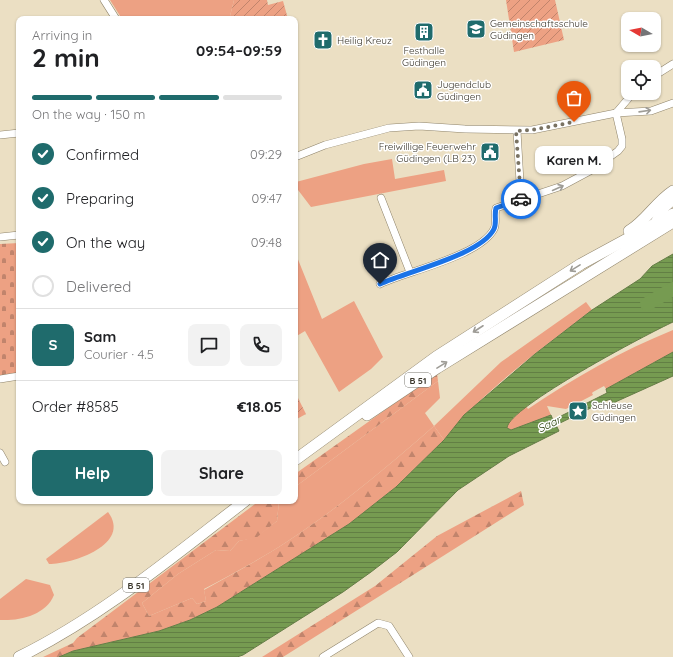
<!DOCTYPE html>
<html lang="en">
<head>
<meta charset="utf-8">
<style>
  :root { --surface:#fff; --page:#f2f2f2; --text:#202124; --muted:#757577; --line:#e0e0e0; --accent:#1f6b6c }
  body { margin:0; font-family:Quicksand,sans-serif; background:var(--page); color:var(--text); height:100vh; display:flex; flex-direction:column; font-size:15px; white-space:nowrap }
  * { box-sizing:border-box; margin:0 }
  p { font-size:13px; color:var(--muted) }
  .icon { flex:none; width:22px; height:22px; fill:none; stroke:currentColor; stroke-width:2; stroke-linecap:round; stroke-linejoin:round }
  .map { position:relative; flex:1; overflow:hidden }
  .details { position:absolute; left:16px; top:16px; width:282px; height:488px; display:flex; flex-direction:column; background:var(--surface); border-radius:8px; box-shadow:0 1px 3px #0004 }
  .details>* { flex:none }
  .needle { width:26px; rotate:279deg }
  .controls { position:absolute; left:621px; top:12px; display:grid; gap:8px }
  .controls a { display:grid; place-items:center; width:40px; height:40px; border-radius:8px; background:var(--surface); box-shadow:0 1px 3px #0004; font-size:20px }
  .pin { position:absolute; display:grid; place-items:center; width:34px; height:34px; color:#fff; margin:-41px -17px; border-radius:50% 50% 50% 0; rotate:-45deg; box-shadow:0 0 4px #0007 }
  .pin .icon { rotate:45deg }
  .courier { position:absolute; display:grid; place-items:center; width:40px; height:40px; margin:-20px; border:3px solid #1a73e8; border-radius:50%; background:#fff; color:#222; box-shadow:0 1px 5px #0007 }
  .bubble { position:absolute; height:28px; border-radius:8px; background:var(--surface); box-shadow:0 1px 3px #0004; font-size:13px; font-weight:700; line-height:28px; text-align:center }
  .summary em { font-style:normal; font-weight:700 }
  .summary div { display:flex; flex-direction:column-reverse }
  .summary { display:flex; align-items:center; justify-content:space-between; height:68px; padding:0 16px }
  h1 { font-size:26px; font-weight:700; line-height:30px }
  .bar { display:grid; grid-template-columns:repeat(4,1fr); gap:6px 4px; align-content:center; height:48px; padding:0 16px }
  .bar i { height:5px; border-radius:3px; background:var(--line) }
  .bar .selected { background:var(--accent) }
  .bar p { grid-column:span 4 }
  .line { display:flex; align-items:center; gap:10px; padding:0 16px; border-top:1px solid var(--line) }
  .line div { flex:1 }
  .round { display:grid; place-items:center; flex:none; width:42px; height:42px; border-radius:8px; background:var(--page) }
  ol { padding:0 16px; list-style:none }
  li { display:flex; align-items:center; gap:12px; height:44px }
  li p { margin-inline-start:auto }
  li .icon { padding:4px; border-radius:50%; background:var(--accent); color:#fff; stroke-width:4 }
  li:last-child { color:var(--muted) }
  li i { width:22px; height:22px; border:2px solid var(--line); border-radius:50% }
  .button { display:flex; gap:8px; margin-top:auto; padding:8px 16px }
  .button a { flex:1; height:46px; border-radius:8px; background:var(--accent); color:#fff; font-size:16px; font-weight:700; line-height:46px; text-align:center }
  .button a+a { background:var(--page); color:var(--text) }
  .map>svg:first-child { display:block }
</style>
</head>
<body>
<div class="map">
<svg width="673" height="657" viewBox="0 0 673 657">
  <defs>
    <pattern id="forest-firs" width="22" height="20" patternUnits="userSpaceOnUse"><rect width="22" height="20" fill="#eda183"/><path d="M5 1l3.5 6h-7zM16 11l3.5 6h-7z" fill="#c1846c"/></pattern>
    <pattern id="cemetery-stones" width="16" height="16" patternUnits="userSpaceOnUse"><rect width="16" height="16" fill="#eda183"/><path d="M2 7V4a2 2 0 0 1 4 0v3zM10 15v-3a2 2 0 0 1 4 0v3z" fill="#c1846c"/></pattern>
    <pattern id="garden-furrows" width="10" height="10" patternUnits="userSpaceOnUse"><rect width="10" height="10" fill="#eda183"/><path d="M-1 1l2-2M0 10L10 0M9 11l2-2" fill="none" stroke="#c1846c"/></pattern>
    <pattern id="water-rules" width="6" height="5" patternUnits="userSpaceOnUse"><rect width="6" height="5" fill="#769b51"/><path d="M0 2.5h6" fill="none" stroke="#627f44"/></pattern>
  </defs>
  <rect width="100%" height="100%" fill="#ebdfc3"/>
  <g fill="#eda183">
    <polygon points="110,0 234,0 230,16 222,19 122,19"/>
    <polygon points="392,159 395,179 444,170 446,181 311,207 295,186 296,182 364,164"/>
    <polygon points="295,252 322,319 354,301 383,357 371,369 339,392 305,331 295,337"/>
    <path d="M586 302 592 310C540 350 485 389 444 440L434 426C387 467 340 507 288 541 261 559 232 574 204 589L206 601 197 604 192 598 149 616 142 603 178 574 216 550 230 551 239 541 256 537 277 521 279 501H295V487L438 381 440 398 425 413 434 426 501 362Z"/>
    <path d="M673 330V352L606 389 604 386 593 392 592 393 593 395 566 409 547 406 551 415 511 430 507 428 508 423 526 406 528 409C574 378 621 351 673 330Z"/>
    <path d="M108 512C132 544 73 564 49 564L46 559Z"/>
    <path d="M26 579 50 585 54 595C46 615 20 621 0 620V599Z"/>
  </g>
  <g fill="url(#forest-firs)">
    <polygon points="437,373 438,381 295,487 295,474"/>
    <path d="M434 426 444 440 396 487 349 524 217 607 190 620 159 631 73 651 59 657H43L73 643 77 638 259 501H279L277 521 256 538 239 541 230 551 216 550 178 574 142 603 149 616 192 598 197 604 206 601 204 590C232 574 261 559 288 541 340 507 387 467 434 426Z"/>
    <polygon points="521,491 524,505 283,657 262,657 375,586 437,536"/>
  </g>
  <polygon fill="url(#cemetery-stones)" points="19,243 19,374 0,376 0,244"/>
  <g fill="url(#garden-furrows)">
    <polygon points="234,0 267,0 268,5 283,1 288,19 222,19 230,16"/>
    <polygon points="506,0 555,0 564,40 514,52"/>
    <polygon points="295,392 306,414 295,420"/>
  </g>
  <path fill="url(#water-rules)" stroke="#657d46" d="M673 254V322C649 333 508 407 507 428L511 430 551 415 553 420 607 393 606 389 673 352V376L613 403 611 399 605 401 556 425 559 431 509 456 458 490 397 552 371 572 343 592 243 655 237 657H59L73 651 159 631 190 620 217 607 349 524 396 487 444 440 464 415 535 354 592 310 640 279 652 266Z"/>
  <g fill="none" stroke-linecap="round" stroke-linejoin="round">
    <polyline stroke="#769b51" stroke-width="14" points="647,304 673,289"/>
    <g stroke="#8f846b" stroke-width="8">
      <g id="street">
        <polyline points="104,0 116,19"/>
        <polyline points="654,76 673,64"/>
        <polyline points="616,113 633,93"/>
        <polyline points="517,131 521,199"/>
        <polyline points="0,135 19,133"/>
        <polyline points="295,157 325,145 389,128 419,126 465,129 532,130 616,113 651,111 673,103"/>
        <polyline points="381,198 410,272"/>
        <polyline points="0,237 19,235"/>
        <path d="M380 284C408 271 480 256 494 229 497 223 494 215 496 208L562 186 590 171 618 151 622 146V139L616 113"/>
        <polyline points="0,379 19,376"/>
        <polyline points="0,453 5,462"/>
        <polyline points="323,657 378,623 389,626 409,657"/>
      </g>
    </g>
    <g stroke="#8f846b" stroke-width="12">
      <g id="primary">
        <polyline points="656,223 663,208 673,199"/>
        <path d="M629 231C646 221 655 203 673 191"/>
        <polyline points="367,415 437,368 673,222"/>
        <polyline points="295,460 436,357 581,264 673,214"/>
        <path d="M19 657C102 616 172 557 245 501"/>
      </g>
    </g>
    <use href="#street" stroke="#fff" stroke-width="7"/>
    <use href="#primary" stroke="#fff" stroke-width="11"/>
  </g>
  <defs><path id="oneway-shaft" d="M-6 0H5M1.5-3L5.5 0L1.5 3" fill="none" stroke-width="1.6" stroke-linecap="round" stroke-linejoin="round"/></defs>
  <g stroke="#9e9c96">
    <use href="#oneway-shaft" transform="translate(645 111) rotate(-8)"/>
    <use href="#oneway-shaft" transform="translate(558 188) rotate(-24)"/>
    <use href="#oneway-shaft" transform="translate(575 268) rotate(148)"/>
    <use href="#oneway-shaft" transform="translate(478 329) rotate(147)"/>
    <use href="#oneway-shaft" transform="translate(442 365) rotate(-32)"/>
  </g>
  <g fill="none" stroke-linecap="round" stroke-linejoin="round">
    <polyline stroke="#797262" stroke-width="4" stroke-dasharray="0 7.2" points="521,199 516,131 532,130 574,122"/>
    <path stroke="#1a73e8" stroke-width="5" d="M380 284C408 271 481 255 494 229 497 223 494 215 496 208L521 199"/>
  </g>
  <defs>
    <g id="school-square" transform="scale(1)"><rect x="-9" y="-9" width="18" height="18" rx="4" fill="#1f6b6c" stroke="#fff"/><path d="M0-5L7-2L0 1L-7-2ZM-4 1L0 2.5L4 1V4Q0 6-4 4Z" fill="#fff"/></g>
    <g id="building-square" transform="scale(1)"><rect x="-9" y="-9" width="18" height="18" rx="4" fill="#1f6b6c" stroke="#fff"/><path d="M-4-6H4V6H1V3H-1V6H-4ZM-2.5-4.3h1.7v1.8h-1.7ZM.8-4.3h1.7v1.8H.8ZM-2.5-1h1.7V.8h-1.7ZM.8-1h1.7V.8H.8Z" fill="#fff"/></g>
    <g id="church-square" transform="scale(1)"><rect x="-9" y="-9" width="18" height="18" rx="4" fill="#1f6b6c" stroke="#fff"/><path d="M-1.2-6h2.4v3.5h3.3v2.4h-3.3V6h-2.4V-.1h-3.3v-2.4h3.3Z" fill="#fff"/></g>
    <g id="civic-square" transform="scale(1)"><rect x="-9" y="-9" width="18" height="18" rx="4" fill="#1f6b6c" stroke="#fff"/><path d="M-.6-6.5H3V-4.5H.6V-3L4-1V1h2V6H-6V1h2V-1L-.6-3ZM-1.2 2.5V6h2.4V2.5Z" fill="#fff"/></g>
    <g id="sight-square" transform="scale(1)"><rect x="-9" y="-9" width="18" height="18" rx="4" fill="#1f6b6c" stroke="#fff"/><path d="M0-6L1.8-2.2L6-1.7L2.9 1.2L3.7 5.4L0 3.3L-3.7 5.4L-2.9 1.2L-6-1.7L-1.8-2.2Z" fill="#fff"/></g>
  </defs>
  <g fill-rule="evenodd">
    <use href="#school-square" x="476" y="29"/>
    <use href="#building-square" x="424" y="32"/>
    <use href="#church-square" x="323" y="40"/>
    <use href="#civic-square" x="423" y="90"/>
    <use href="#civic-square" x="490" y="152"/>
    <use href="#sight-square" x="578" y="411"/>
  </g>
  <g text-anchor="middle" dominant-baseline="central" stroke-width="3" stroke-linejoin="round" paint-order="stroke">
    <g fill="#fff" stroke="#76746c" stroke-width="1">
      <rect x="405" y="373" width="26" height="14" rx="3"/>
      <rect x="123" y="578" width="26" height="14" rx="3"/>
    </g>
    <g font-size="9" font-weight="bold" fill="#3c382d">
      <text x="418" y="380">B 51</text>
      <text x="136" y="585">B 51</text>
    </g>
    <g font-size="10" fill="#3c382d" stroke="#fff" text-anchor="start">
      <text x="490" y="23">Gemeinschaftsschule<tspan x="490" dy="12">Güdingen</tspan></text>
      <text x="337" y="40">Heilig Kreuz</text>
      <text x="424" y="50" text-anchor="middle">Festhalle<tspan x="424" dy="12">Güdingen</tspan></text>
      <text x="437" y="84">Jugendclub<tspan x="437" dy="12">Güdingen</tspan></text>
      <text x="476" y="146" text-anchor="end">Freiwillige Feuerwehr<tspan x="476" dy="12">Güdingen (LB 23)</tspan></text>
      <text x="592" y="405">Schleuse<tspan x="592" dy="12">Güdingen</tspan></text>
    </g>
    <g font-size="11" font-style="italic" fill="#284008" stroke="#fff">
      <text transform="translate(549 424) rotate(-26)">Saar</text>
    </g>
  </g>
</svg>
<div class="controls">
<a><svg class="needle" viewBox="-14 -14 28 28"><path d="M0-13l5 13h-10z" fill="#e53935"/><path d="M0 13l5-13h-10z" fill="#757577"/></svg></a>
<a><svg class="icon" aria-label="locate" viewBox="0 0 24 24"><circle cx="12" cy="12" r="6"/><path d="M12 2v4M12 18v4M2 12h4M18 12h4"/></svg></a>
</div>
<div class="pin" style="left:574px;top:122px;background:#ea580c"><svg class="icon" aria-label="bag" viewBox="0 0 24 24"><path d="M5 8h14l-1 12H6zM9 8a3 3 0 0 1 6 0"/></svg></div>
<div class="pin" style="left:380px;top:284px;background:#1f2937"><svg class="icon" aria-label="home" viewBox="0 0 24 24"><path d="M3 11l9-7 9 7M6 9v11h12V9"/></svg></div>
<div class="courier" style="left:521px;top:199px"><svg class="icon" aria-label="car" viewBox="0 0 24 24"><path d="M5 17H2v-5l4-1 3-4h7l3 4 3 1v5h-3M9 17h6M6 11h13"/><circle cx="7" cy="17" r="2"/><circle cx="17" cy="17" r="2"/></svg></div>
<div class="bubble" style="left:535px;top:146px;width:78px">Karen M.</div>
<section class="details">
<div class="summary"><div><h1>2 min</h1><p>Arriving in</p></div><em>09:54–09:59</em></div>
<div class="bar"><i class="selected"></i><i class="selected"></i><i class="selected"></i><i></i><p>On the way · 150 m</p></div>
<ol>
<li><svg class="icon" aria-label="check" viewBox="0 0 24 24"><path d="M5 12l5 5 9-10"/></svg>Confirmed<p>09:29</p></li>
<li><svg class="icon" aria-label="check" viewBox="0 0 24 24"><path d="M5 12l5 5 9-10"/></svg>Preparing<p>09:47</p></li>
<li><svg class="icon" aria-label="check" viewBox="0 0 24 24"><path d="M5 12l5 5 9-10"/></svg>On the way<p>09:48</p></li>
<li><i></i>Delivered</li>
</ol>
<div class="line" style="height:72px"><b class="round" style="background:var(--accent);color:#fff">S</b><div><b>Sam</b><p>Courier · 4.5</p></div><a class="round"><svg class="icon" aria-label="chat" viewBox="0 0 24 24"><path d="M4 5h16v11H9l-5 4z"/></svg></a><a class="round"><svg class="icon" aria-label="phone" viewBox="0 0 24 24"><path d="M5 4h4l2 5-3 2q2 4 5 5l2-3 5 2v4C11 20 4 13 5 4z"/></svg></a></div>
<div class="line" style="height:52px"><div>Order #8585</div><b>€18.05</b></div>
<div class="button"><a>Help</a><a>Share</a></div>
</section>
</div>
</body>
</html>
